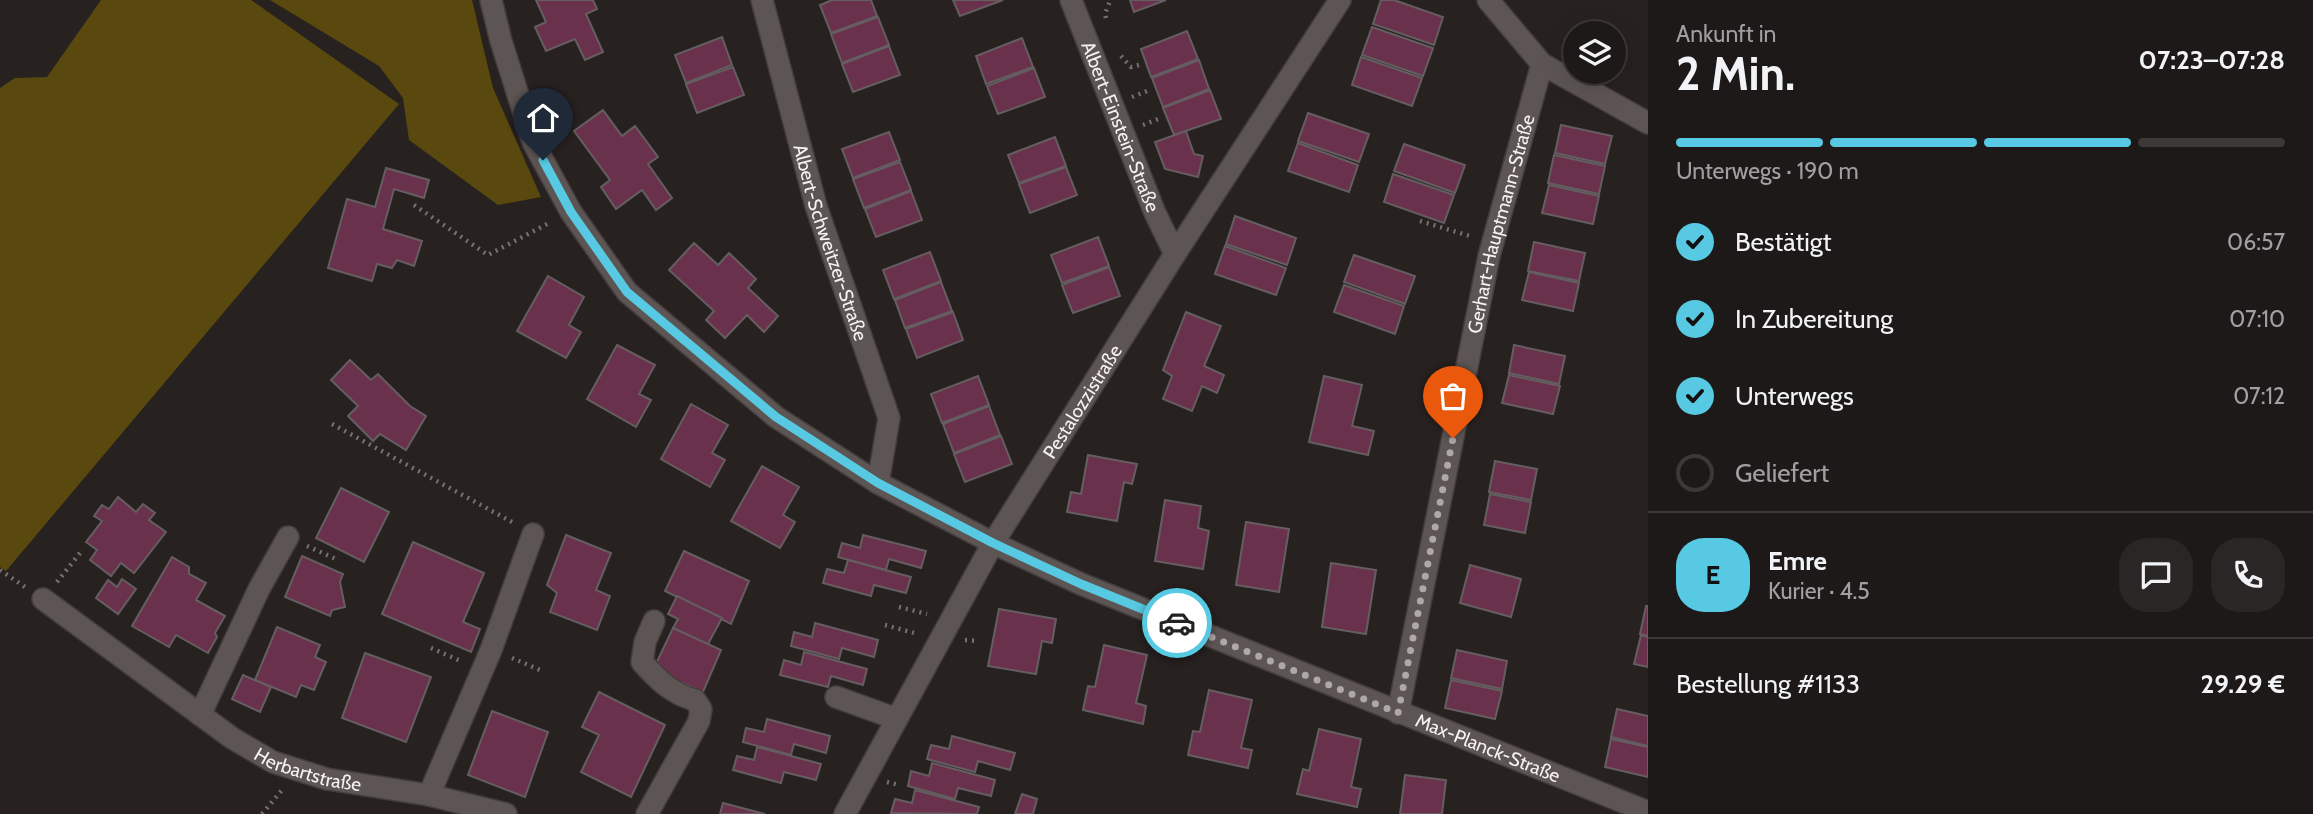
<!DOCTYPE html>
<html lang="de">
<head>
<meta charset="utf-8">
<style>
  :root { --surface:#1d1918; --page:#2a2625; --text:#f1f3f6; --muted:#a0a0a2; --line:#3b3837; --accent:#57c9e2 }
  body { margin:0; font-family:Cabin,sans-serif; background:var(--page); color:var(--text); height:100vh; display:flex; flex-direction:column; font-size:26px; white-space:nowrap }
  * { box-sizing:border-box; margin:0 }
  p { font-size:23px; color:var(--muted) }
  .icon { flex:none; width:38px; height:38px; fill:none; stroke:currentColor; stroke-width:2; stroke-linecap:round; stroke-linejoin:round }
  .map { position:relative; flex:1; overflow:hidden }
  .drawer { display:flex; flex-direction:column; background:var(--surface); width:665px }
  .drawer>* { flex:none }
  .tools { position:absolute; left:1563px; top:21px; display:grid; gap:14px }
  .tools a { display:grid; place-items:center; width:63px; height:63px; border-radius:50%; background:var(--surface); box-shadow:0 7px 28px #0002,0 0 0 2px var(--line); font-size:35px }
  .pin { position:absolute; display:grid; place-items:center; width:60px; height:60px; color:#fff; margin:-72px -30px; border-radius:50% 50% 50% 0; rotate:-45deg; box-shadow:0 0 7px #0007 }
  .pin .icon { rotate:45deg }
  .courier { position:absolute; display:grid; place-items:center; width:70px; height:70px; margin:-35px; border:5px solid #57c9e2; border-radius:50%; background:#fff; color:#222; box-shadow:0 2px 9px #0007 }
  .head em { font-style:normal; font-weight:700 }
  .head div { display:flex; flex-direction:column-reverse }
  .head { display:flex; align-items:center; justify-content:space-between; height:119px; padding:0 28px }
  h1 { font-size:46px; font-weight:700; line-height:52px }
  .bar { display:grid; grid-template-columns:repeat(4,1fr); gap:10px 7px; align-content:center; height:84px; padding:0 28px }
  .bar i { height:9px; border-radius:5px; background:var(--line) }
  .bar .on { background:var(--accent) }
  .bar p { grid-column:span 4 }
  .line { display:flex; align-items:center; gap:18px; padding:0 28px; border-top:2px solid var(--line) }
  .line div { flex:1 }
  .round { display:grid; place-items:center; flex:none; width:74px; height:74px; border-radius:28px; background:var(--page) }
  ol { padding:0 28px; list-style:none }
  li { display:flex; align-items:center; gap:21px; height:77px }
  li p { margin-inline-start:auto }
  li .icon { padding:7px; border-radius:50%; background:var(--accent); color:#111; stroke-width:4 }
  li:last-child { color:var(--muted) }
  li i { width:38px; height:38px; border:4px solid var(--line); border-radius:50% }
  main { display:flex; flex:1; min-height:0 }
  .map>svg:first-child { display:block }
</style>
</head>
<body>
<main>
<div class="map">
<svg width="1648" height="814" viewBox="0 0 1648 814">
  <rect width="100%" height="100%" fill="#272120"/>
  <g fill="#5a490e">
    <polygon points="101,0 251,0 399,104 6,571 0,567 0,88 15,78 47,77"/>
    <polygon points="270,0 472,0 493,88 541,197 498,205 409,140 403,98 379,66"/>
  </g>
  <g fill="#6a314d" stroke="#655e61" stroke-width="2">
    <polygon points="536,0 593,0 597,9 586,14 603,52 585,60 575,39 546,51 535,27 546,22"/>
    <polygon points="832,0 871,0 877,16 831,33 820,5"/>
    <polygon points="953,0 1003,0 960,16"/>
    <polygon points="1130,0 1166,0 1134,12"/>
    <polygon points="1381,0 1394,0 1443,17 1434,45 1373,24"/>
    <polygon points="878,17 889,45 842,63 831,34"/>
    <polygon points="1372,27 1433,48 1423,76 1362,55"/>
    <polygon points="1187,31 1198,59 1151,77 1141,49"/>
    <polygon points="722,37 732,65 686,83 675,55"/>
    <polygon points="1022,38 1033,67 986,84 976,56"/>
    <polygon points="889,46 900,75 853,92 842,64"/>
    <polygon points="1361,57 1422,78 1412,106 1352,85"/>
    <polygon points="1199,60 1209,89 1163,107 1152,78"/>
    <polygon points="733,67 744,95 697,113 686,84"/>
    <polygon points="1034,68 1045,97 998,114 987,86"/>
    <polygon points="1210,90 1221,119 1174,135 1163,108"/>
    <polygon points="603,110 622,136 635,126 658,157 648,164 672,198 656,210 642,190 616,209 601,187 610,180 574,131"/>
    <polygon points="1308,113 1369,134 1359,162 1298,141"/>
    <polygon points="1561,125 1612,136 1605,164 1555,153"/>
    <polygon points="1186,131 1194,154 1203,156 1198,177 1165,169 1155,142"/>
    <polygon points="889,132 900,160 853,178 842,149"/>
    <polygon points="1055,137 1066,166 1019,183 1008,155"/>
    <polygon points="1298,143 1358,165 1349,192 1288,171"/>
    <polygon points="1404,144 1465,165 1455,193 1394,171"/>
    <polygon points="1554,155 1605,166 1599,194 1548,183"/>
    <polygon points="900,162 911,190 864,208 853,179"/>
    <polygon points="1066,167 1077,195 1030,213 1019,184"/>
    <polygon points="386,168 429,180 424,198 394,189 383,229 422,241 414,266 397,260 392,268 377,264 372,281 328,268 347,199 375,207"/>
    <polygon points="1393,174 1454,195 1444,223 1384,202"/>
    <polygon points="1549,185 1599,196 1593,224 1542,213"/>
    <polygon points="911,191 922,220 876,237 865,209"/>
    <polygon points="1235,216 1296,238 1287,265 1226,244"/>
    <polygon points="1098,237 1109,266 1062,283 1051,255"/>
    <polygon points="1534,242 1585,253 1579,281 1528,271"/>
    <polygon points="694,243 718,265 729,253 756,279 748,288 778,316 764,332 747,315 725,338 706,320 714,311 669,270"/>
    <polygon points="1225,246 1286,268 1276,295 1215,274"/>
    <polygon points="930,252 941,281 894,299 883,270"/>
    <polygon points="1354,255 1415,276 1405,304 1344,282"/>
    <polygon points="1109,267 1120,296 1073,313 1062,285"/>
    <polygon points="1529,272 1579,283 1573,311 1522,300"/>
    <polygon points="548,276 584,297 569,325 581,332 566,358 517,331"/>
    <polygon points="941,282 952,311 905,328 895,300"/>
    <polygon points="1344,285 1404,306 1395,334 1334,312"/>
    <polygon points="953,312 963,340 917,358 906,329"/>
    <polygon points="1186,312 1221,326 1204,366 1224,375 1217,393 1202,386 1192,411 1163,399 1172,376 1163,370"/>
    <polygon points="617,345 655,365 639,394 651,400 636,427 587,399"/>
    <polygon points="1514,345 1565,356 1559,384 1509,373"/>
    <polygon points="350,360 371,380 378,374 410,406 426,416 406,450 380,434 373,441 348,416 358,406 331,380"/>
    <polygon points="1509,375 1560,386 1553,414 1502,403"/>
    <polygon points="978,376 989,405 942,423 931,394"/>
    <polygon points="1324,376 1362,385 1352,426 1374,431 1368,455 1309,442"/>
    <polygon points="691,404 728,425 712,453 725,460 710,487 661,459"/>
    <polygon points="989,406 1000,435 954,453 943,424"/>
    <polygon points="1001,436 1012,464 965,482 954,454"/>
    <polygon points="1088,455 1137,464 1132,484 1124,482 1117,521 1067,512 1071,492 1081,494"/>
    <polygon points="1495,461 1537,469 1531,500 1489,492"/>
    <polygon points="762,466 799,487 783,515 795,522 780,548 731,521"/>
    <polygon points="341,488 389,512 364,562 316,538"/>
    <polygon points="1490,494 1531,502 1525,533 1484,525"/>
    <polygon points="118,497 136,512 143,504 155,513 149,520 166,532 134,573 121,563 111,576 90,560 97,550 86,542 102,521 94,516 102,505 109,509"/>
    <polygon points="1165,500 1201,506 1198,528 1209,531 1203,569 1155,561"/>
    <polygon points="1246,522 1289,529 1279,592 1236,585"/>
    <polygon points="566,535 611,553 596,590 610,596 597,630 550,612 557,593 547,585"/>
    <polygon points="863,535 926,551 921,568 889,559 886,570 838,557 842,543 860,548"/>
    <polygon points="413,542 484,573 463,622 480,629 471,652 382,614"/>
    <polygon points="684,551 749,581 731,624 665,591"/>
    <polygon points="302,556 343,574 340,582 345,607 332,610 330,616 285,597"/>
    <polygon points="172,557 189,567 189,574 206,583 196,600 225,616 215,633 217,637 208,653 176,635 169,647 132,626"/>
    <polygon points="848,560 911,577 906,593 874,585 871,596 823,583 827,569 844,573"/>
    <polygon points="1331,563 1376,570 1366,634 1322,627"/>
    <polygon points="1470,565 1521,579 1511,617 1460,603"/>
    <polygon points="122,579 136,589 118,614 96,598 108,580 117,587"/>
    <polygon points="677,596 722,618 707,646 673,628 678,619 668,614"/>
    <polygon points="1646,606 1648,606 1648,636 1640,634"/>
    <polygon points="999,609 1056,619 1052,643 1042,641 1036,674 988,666"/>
    <polygon points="815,623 878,640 874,657 842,648 839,659 791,646 794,632 812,637"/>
    <polygon points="277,627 320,645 315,657 326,662 314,690 301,685 296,697 255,680"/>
    <polygon points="673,628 721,650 703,692 653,670"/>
    <polygon points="1641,635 1648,637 1648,667 1634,664"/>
    <polygon points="1104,645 1147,655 1136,703 1146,706 1143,724 1083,710 1088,686 1095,687"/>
    <polygon points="1457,650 1507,661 1502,689 1451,678"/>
    <polygon points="804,652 867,669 863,685 831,676 828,687 780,675 784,660 801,665"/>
    <polygon points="365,653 431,677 406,742 342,718"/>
    <polygon points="243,675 271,687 260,712 232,699"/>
    <polygon points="1451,680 1502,691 1495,719 1445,708"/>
    <polygon points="1209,690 1252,700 1241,748 1252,750 1248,768 1188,755 1193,731 1200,732"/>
    <polygon points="599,692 665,725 631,797 581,772 599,735 582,727"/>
    <polygon points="1617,709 1648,716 1648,746 1611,737"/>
    <polygon points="492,711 548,732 525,797 468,775"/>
    <polygon points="767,719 830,736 826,753 794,744 791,755 743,742 746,728 764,732"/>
    <polygon points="1319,729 1361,739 1351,787 1361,789 1357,807 1297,794 1303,769 1309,771"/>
    <polygon points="952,736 1015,753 1010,770 978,761 975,772 927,759 931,745 949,749"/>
    <polygon points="1611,739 1648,747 1648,777 1605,767"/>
    <polygon points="757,747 821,764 816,780 784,772 781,783 733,770 737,756 754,760"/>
    <polygon points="932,763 995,780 991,796 958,788 955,799 908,786 911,771 929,776"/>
    <polygon points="1405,775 1446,780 1442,814 1400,814"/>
    <polygon points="915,790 979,807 977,814 891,813 895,799 912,803"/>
    <polygon points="1022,794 1037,799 1033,814 1015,814"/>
    <polygon points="723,803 765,814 720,814"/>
  </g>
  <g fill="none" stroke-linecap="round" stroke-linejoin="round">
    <g stroke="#433d3d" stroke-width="24">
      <g id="minor">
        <path id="s1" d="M491 0 501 41 533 142 571 212 627 292 776 417 878 483 993 543 1081 584 1648 812"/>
        <path id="s2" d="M762 0 816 206 889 418 878 483"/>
        <path id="s3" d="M1071 0 1155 213 1175 254"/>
        <polyline points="1488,0 1542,64 1648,123"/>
        <path id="s4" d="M43 599 232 738 273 762 327 779 429 795 506 814"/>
        <polyline points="836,697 897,719"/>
        <path id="s5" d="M1398 713 1489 256 1542 64"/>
        <polyline points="200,715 259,589 288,537"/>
        <polyline points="429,795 491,650 533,534"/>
        <path d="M647 814 699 721 701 709 695 700C672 694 657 679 642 662L645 642 654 621"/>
        <path id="s6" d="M845 814 993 543 1175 254 1340 0"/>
      </g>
    </g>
    <g stroke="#777271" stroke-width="4.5" stroke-dasharray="2 5" stroke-linecap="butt">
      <polyline points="1106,18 1105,14 1110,1 1112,0"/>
      <polyline points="1121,56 1131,67 1139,65"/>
      <polyline points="1132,97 1147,91"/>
      <polyline points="1143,125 1158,119"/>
      <polyline points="414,205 488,255 551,222"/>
      <polyline points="1420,221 1470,236"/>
      <polyline points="332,424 514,523"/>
      <polyline points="307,546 336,559"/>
      <polyline points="0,570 25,587"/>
      <polyline points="57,582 80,553"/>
      <polyline points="899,607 927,614"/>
      <polyline points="885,625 918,634"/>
      <polyline points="965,640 978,641"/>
      <polyline points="431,648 463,662"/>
      <polyline points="512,658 540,670"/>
      <polyline points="887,782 899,785"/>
      <polyline points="262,814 282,790"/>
    </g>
    <use href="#minor" stroke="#5d5554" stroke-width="21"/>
  </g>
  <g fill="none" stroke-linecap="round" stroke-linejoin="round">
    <polyline stroke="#aea9a8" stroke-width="7" stroke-dasharray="0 12.6" points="1177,623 1398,713 1453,438"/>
    <polyline stroke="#57c9e2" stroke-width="9" points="543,160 571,212 627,292 776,417 878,483 993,543 1081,584 1177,623"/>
  </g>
  <g text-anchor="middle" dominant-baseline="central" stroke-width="5" stroke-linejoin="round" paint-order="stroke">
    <g font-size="19" fill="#f7f2f2" stroke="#1e1717">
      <text stroke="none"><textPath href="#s3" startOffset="136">Albert-Einstein-Straße</textPath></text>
      <text stroke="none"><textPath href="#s5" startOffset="500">Gerhart-Hauptmann-Straße</textPath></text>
      <text stroke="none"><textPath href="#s2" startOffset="252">Albert-Schweitzer-Straße</textPath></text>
      <text stroke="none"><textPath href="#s6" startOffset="476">Pestalozzistraße</textPath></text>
      <text stroke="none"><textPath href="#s1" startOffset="1307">Max-Planck-Straße</textPath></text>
      <text stroke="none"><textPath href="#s4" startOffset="318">Herbartstraße</textPath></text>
    </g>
  </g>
</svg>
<div class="tools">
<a><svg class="icon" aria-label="layers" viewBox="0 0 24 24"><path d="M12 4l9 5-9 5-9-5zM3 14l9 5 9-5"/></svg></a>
</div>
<div class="pin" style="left:1453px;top:438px;background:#ea580c"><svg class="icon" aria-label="bag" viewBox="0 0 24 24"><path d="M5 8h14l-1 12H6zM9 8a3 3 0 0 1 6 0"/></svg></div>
<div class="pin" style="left:543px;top:160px;background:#1f2937"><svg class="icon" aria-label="home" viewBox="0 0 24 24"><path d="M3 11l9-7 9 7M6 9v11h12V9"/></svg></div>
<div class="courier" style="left:1177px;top:623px"><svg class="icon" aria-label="car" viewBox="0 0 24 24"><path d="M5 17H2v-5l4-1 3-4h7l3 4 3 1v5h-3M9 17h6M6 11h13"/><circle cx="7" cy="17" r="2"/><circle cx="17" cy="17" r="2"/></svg></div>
</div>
<section class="drawer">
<div class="head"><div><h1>2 Min.</h1><p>Ankunft in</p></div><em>07:23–07:28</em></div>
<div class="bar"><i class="on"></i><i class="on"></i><i class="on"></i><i></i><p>Unterwegs · 190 m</p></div>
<ol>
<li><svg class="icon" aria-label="check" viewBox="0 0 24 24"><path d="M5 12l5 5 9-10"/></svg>Bestätigt<p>06:57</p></li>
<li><svg class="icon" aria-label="check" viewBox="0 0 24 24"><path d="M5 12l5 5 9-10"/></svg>In Zubereitung<p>07:10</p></li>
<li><svg class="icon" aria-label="check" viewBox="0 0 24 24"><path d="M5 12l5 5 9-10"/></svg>Unterwegs<p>07:12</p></li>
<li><i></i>Geliefert</li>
</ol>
<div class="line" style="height:126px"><b class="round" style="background:var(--accent);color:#111">E</b><div><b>Emre</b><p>Kurier · 4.5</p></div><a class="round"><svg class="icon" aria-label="chat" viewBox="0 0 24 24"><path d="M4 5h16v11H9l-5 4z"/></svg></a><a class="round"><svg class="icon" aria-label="phone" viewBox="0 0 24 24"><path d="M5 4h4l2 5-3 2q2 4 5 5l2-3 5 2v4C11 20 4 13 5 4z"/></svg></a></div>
<div class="line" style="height:91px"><div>Bestellung #1133</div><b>29.29 €</b></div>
</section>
</main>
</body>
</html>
